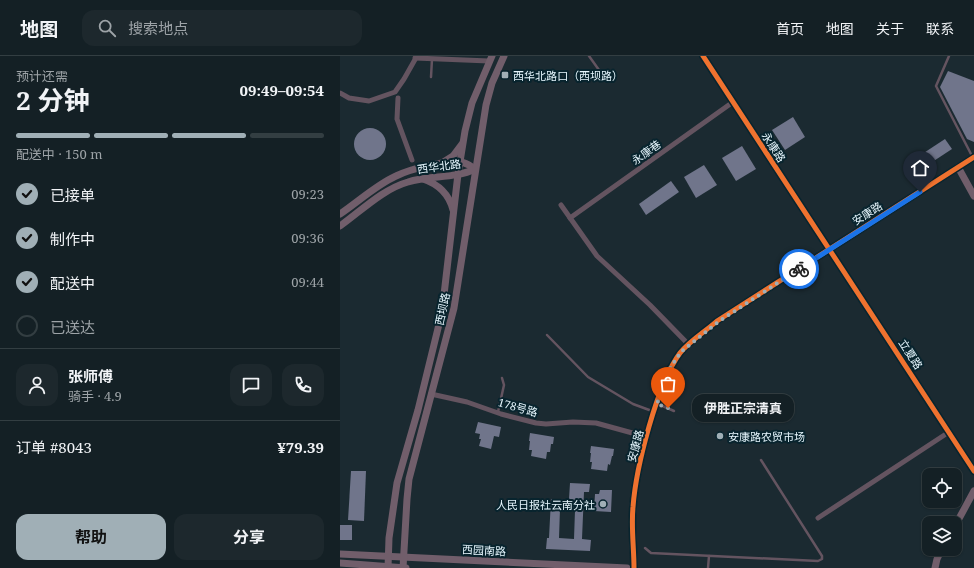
<!DOCTYPE html>
<html lang="zh">
<head>
<meta charset="utf-8">
<style>
  :root { --surface:#142025; --page:#1d282d; --text:#f1f3f6; --muted:#9da3a7; --line:#333e42; --accent:#a0afb6 }
  body { margin:0; font-family:"Noto Serif","Noto Sans SC",serif; background:var(--page); color:var(--text); height:100vh; display:flex; flex-direction:column; font-size:15px; white-space:nowrap }
  * { box-sizing:border-box; margin:0 }
  p { font-size:13px; color:var(--muted) }
  .icon { flex:none; width:22px; height:22px; fill:none; stroke:currentColor; stroke-width:2; stroke-linecap:round; stroke-linejoin:round }
  .map { position:relative; flex:1; overflow:hidden }
  .details { display:flex; flex-direction:column; background:var(--surface); width:340px }
  .details>* { flex:none }
  .buttons { position:absolute; left:582px; top:412px; display:grid; gap:8px }
  .buttons a { display:grid; place-items:center; width:40px; height:40px; border-radius:8px; background:var(--surface); box-shadow:0 1px 3px #0004,0 0 0 1px var(--line); font-size:20px }
  .pin { position:absolute; display:grid; place-items:center; width:34px; height:34px; color:#fff; margin:-41px -17px; border-radius:50% 50% 50% 0; rotate:-45deg; box-shadow:0 0 4px #0007 }
  .pin .icon { rotate:45deg }
  .courier { position:absolute; display:grid; place-items:center; width:40px; height:40px; margin:-20px; border:3px solid #1a73e8; border-radius:50%; background:#fff; color:#222; box-shadow:0 1px 5px #0007 }
  .bubble { position:absolute; height:28px; border-radius:12px; background:var(--surface); box-shadow:0 1px 3px #0004,0 0 0 1px var(--line); font-size:13px; font-weight:700; line-height:28px; text-align:center }
  .summary em { font-style:normal; font-weight:700 }
  .summary div { display:flex; flex-direction:column-reverse }
  .summary { display:flex; align-items:center; justify-content:space-between; height:68px; padding:0 16px }
  h1 { font-size:26px; font-weight:700; line-height:30px }
  .bar { display:grid; grid-template-columns:repeat(4,1fr); gap:6px 4px; align-content:center; height:48px; padding:0 16px }
  .bar i { height:5px; border-radius:3px; background:var(--line) }
  .bar .selected { background:var(--accent) }
  .bar p { grid-column:span 4 }
  .line { display:flex; align-items:center; gap:10px; padding:0 16px; border-top:1px solid var(--line) }
  .line div { flex:1 }
  .round { display:grid; place-items:center; flex:none; width:42px; height:42px; border-radius:12px; background:var(--page) }
  ol { padding:0 16px; list-style:none }
  li { display:flex; align-items:center; gap:12px; height:44px }
  li p { margin-inline-start:auto }
  li .icon { padding:4px; border-radius:50%; background:var(--accent); color:#111; stroke-width:4 }
  li:last-child { color:var(--muted) }
  li i { width:22px; height:22px; border:2px solid var(--line); border-radius:50% }
  .primary-button { display:flex; gap:8px; margin-top:auto; padding:8px 16px }
  .primary-button a { flex:1; height:46px; border-radius:12px; background:var(--accent); color:#111; font-size:16px; font-weight:700; line-height:46px; text-align:center }
  .primary-button a+a { background:var(--page); color:var(--text) }
  header { display:flex; align-items:center; gap:24px; box-sizing:border-box; height:56px; padding:0 20px; background:var(--surface); border-bottom:1px solid var(--line) }
  header strong { font-size:19px }
  nav { display:flex; gap:22px; margin-inline-start:auto; font-size:14px }
  .search { width:280px; height:36px; background:var(--page); display:flex; align-items:center; gap:10px; box-sizing:border-box; padding:0 14px; border-radius:12px; color:var(--muted); font-size:15px }
  main { display:flex; flex:1; min-height:0 }
  .map>svg:first-child { display:block }
</style>
</head>
<body>
<header>
<strong>地图</strong>
<div class="search"><svg class="icon" aria-label="search" viewBox="0 0 24 24"><circle cx="10" cy="10" r="6"/><path d="M15 15l6 6"/></svg>搜索地点</div>
<nav><a>首页</a><a>地图</a><a>关于</a><a>联系</a></nav>
</header>
<main>
<section class="details">
<div class="summary"><div><h1>2 分钟</h1><p>预计还需</p></div><em>09:49–09:54</em></div>
<div class="bar"><i class="selected"></i><i class="selected"></i><i class="selected"></i><i></i><p>配送中 · 150 m</p></div>
<ol>
<li><svg class="icon" aria-label="check" viewBox="0 0 24 24"><path d="M5 12l5 5 9-10"/></svg>已接单<p>09:23</p></li>
<li><svg class="icon" aria-label="check" viewBox="0 0 24 24"><path d="M5 12l5 5 9-10"/></svg>制作中<p>09:36</p></li>
<li><svg class="icon" aria-label="check" viewBox="0 0 24 24"><path d="M5 12l5 5 9-10"/></svg>配送中<p>09:44</p></li>
<li><i></i>已送达</li>
</ol>
<div class="line" style="height:72px"><a class="round"><svg class="icon" aria-label="person" viewBox="0 0 24 24"><circle cx="12" cy="8" r="4"/><path d="M4 21q1-7 8-7t8 7"/></svg></a><div><b>张师傅</b><p>骑手 · 4.9</p></div><a class="round"><svg class="icon" aria-label="chat" viewBox="0 0 24 24"><path d="M4 5h16v11H9l-5 4z"/></svg></a><a class="round"><svg class="icon" aria-label="phone" viewBox="0 0 24 24"><path d="M5 4h4l2 5-3 2q2 4 5 5l2-3 5 2v4C11 20 4 13 5 4z"/></svg></a></div>
<div class="line" style="height:52px"><div>订单 #8043</div><b>¥79.39</b></div>
<div class="primary-button"><a>帮助</a><a>分享</a></div>
</section>
<div class="map">
<svg width="634" height="512" viewBox="0 0 634 512">
  <rect width="100%" height="100%" fill="#1b2a31"/>
  <g fill="#70758b" fill-rule="evenodd">
    <polygon points="608,15 634,25 634,86 627,83 600,31"/>
    <polygon points="453,61 465,81 445,94 432,74"/>
    <circle cx="30" cy="88" r="16"/>
    <polygon points="605,83 612,93 580,114 573,104"/>
    <polygon points="402,90 416,113 396,125 382,102"/>
    <polygon points="364,109 377,129 356,142 344,121"/>
    <polygon points="331,125 339,136 306,159 299,148"/>
    <polygon points="138,366 161,371 159,381 154,380 151,393 139,390 141,383 139,383 140,378 135,377"/>
    <polygon points="190,377 214,381 213,388 211,388 210,396 207,396 206,403 191,400 192,394 189,394 190,385 189,385"/>
    <polygon points="251,390 274,393 273,400 272,400 270,409 268,408 267,415 251,413 252,406 250,406 251,397 250,397"/>
    <polygon points="11,415 26,415 24,465 8,464"/>
    <path d="M230 427 250 428 249 436H244L242 483 251 484 250 495 206 493 207 482H209L211 443H229ZM220 453 235 454 234 483 219 482Z"/>
    <polygon points="260,434 272,434 271,456 254,455 255,438 259,438"/>
    <rect x="0" y="469" width="12" height="15"/>
  </g>
  <g fill="none" stroke-linecap="round" stroke-linejoin="round">
    <g stroke="#645460" stroke-width="2.5">
      <polyline points="249,0 264,21"/>
      <polyline points="609,0 596,30 632,100"/>
      <polyline points="91,21 92,3"/>
      <polyline points="207,279 248,321 293,348 312,355"/>
      <polyline points="318,348 334,355"/>
      <polyline points="158,356 164,329 162,322"/>
      <polyline points="305,492 311,497 478,505 482,503 482,500 421,404"/>
      <polyline points="368,512 369,500"/>
    </g>
    <g stroke="#645460" stroke-width="5">
      <polyline points="363,0 634,415"/>
      <polyline points="75,2 149,5"/>
      <polyline points="0,37 9,42 29,45 55,36 64,23 77,0"/>
      <polyline points="58,42 57,63 72,104"/>
      <polyline points="221,149 257,200 310,249 349,289"/>
      <polyline points="230,162 393,46"/>
      <polyline points="91,338 127,346 161,358 196,367 206,368 233,366 256,367 307,381"/>
      <polyline points="478,462 609,376"/>
    </g>
    <g stroke="#715e6b" stroke-width="7">
      <polyline points="102,107 113,100 122,88"/>
      <polyline points="618,111 634,140"/>
      <path d="M83 123C98 128 109 138 113 154"/>
      <path d="M0 158C18 146 36 129 56 120 70 113 106 104 121 106 127 107 130 110 135 113"/>
      <path d="M0 170C21 155 43 133 68 126 89 119 115 123 135 113"/>
      <polyline points="615,470 634,435"/>
      <polyline points="0,498 287,512"/>
      <polyline points="0,507 66,512"/>
      <polyline points="48,512 49,482 57,427 78,354 102,256 118,118 125,75 132,47 152,0"/>
      <polyline points="63,512 67,443 69,423 114,252 146,49 152,27 164,0"/>
      <path d="M294 512C294 492 291 471 293 451 296 411 317 328 340 297 349 285 366 275 377 265L634 101"/>
      <polyline points="595,512 597,503 602,493"/>
    </g>
    <g stroke="#08242e" stroke-width="8">
      <g id="cycleway">
        <polyline points="363,0 634,415"/>
        <path d="M294 512C294 492 291 471 293 451 296 411 317 328 340 297 349 285 366 275 377 265L634 101"/>
      </g>
    </g>
    <use href="#cycleway" stroke="#ef722f" stroke-width="5"/>
  </g>
  <g fill="none" stroke-linecap="round" stroke-linejoin="round">
    <polyline stroke="#a0afb6" stroke-width="4" stroke-dasharray="0 7.2" points="328,352 317,348 330,312 341,296 378,266 459,213"/>
    <polyline stroke="#1a73e8" stroke-width="5" points="459,213 580,136"/>
  </g>
  <g fill="#a0afb6" stroke="#08242e" stroke-width="1.5">
    <rect x="161" y="15" width="8" height="8" rx="2"/>
    <circle cx="380" cy="380" r="4"/>
    <circle cx="263" cy="448" r="4"/>
  </g>
  <g text-anchor="middle" dominant-baseline="central" stroke-width="4" stroke-linejoin="round" paint-order="stroke">
    <g font-size="11" fill="#e7f7fe" stroke="#08242e" text-anchor="start">
      <text x="173" y="19">西华北路口（西坝路）</text>
      <text x="388" y="380">安康路农贸市场</text>
      <text x="255" y="448" text-anchor="end">人民日报社云南分社</text>
    </g>
    <g font-size="11" fill="#e7f7fe" stroke="#08242e">
      <text transform="translate(434 91) rotate(57)">永康路</text>
      <text transform="translate(306 96) rotate(-36)">永康巷</text>
      <text transform="translate(99 110) rotate(-8)">西华北路</text>
      <text transform="translate(527 157) rotate(-32)">安康路</text>
      <text transform="translate(102 253) rotate(-78)">西坝路</text>
      <text transform="translate(571 298) rotate(57)">立夏路</text>
      <text transform="translate(178 351) rotate(16)">178号路</text>
      <text transform="translate(295 390) rotate(-75)">安康路</text>
      <text transform="translate(144 494) rotate(3)">西园南路</text>
    </g>
  </g>
</svg>
<div class="buttons">
<a><svg class="icon" aria-label="locate" viewBox="0 0 24 24"><circle cx="12" cy="12" r="6"/><path d="M12 2v4M12 18v4M2 12h4M18 12h4"/></svg></a>
<a><svg class="icon" aria-label="layers" viewBox="0 0 24 24"><path d="M12 4l9 5-9 5-9-5zM3 14l9 5 9-5"/></svg></a>
</div>
<div class="pin" style="left:328px;top:352px;background:#ea580c"><svg class="icon" aria-label="bag" viewBox="0 0 24 24"><path d="M5 8h14l-1 12H6zM9 8a3 3 0 0 1 6 0"/></svg></div>
<div class="pin" style="left:580px;top:136px;background:#1f2937"><svg class="icon" aria-label="home" viewBox="0 0 24 24"><path d="M3 11l9-7 9 7M6 9v11h12V9"/></svg></div>
<div class="courier" style="left:459px;top:213px"><svg class="icon" aria-label="bike" viewBox="0 0 24 24"><circle cx="6" cy="16" r="4"/><circle cx="18" cy="16" r="4"/><path d="M6 16l4-8h5l3 8M10 8l3 8H6M13 5h3"/></svg></div>
<div class="bubble" style="left:352px;top:338px;width:102px">伊胜正宗清真</div>
</div>
</main>
</body>
</html>
